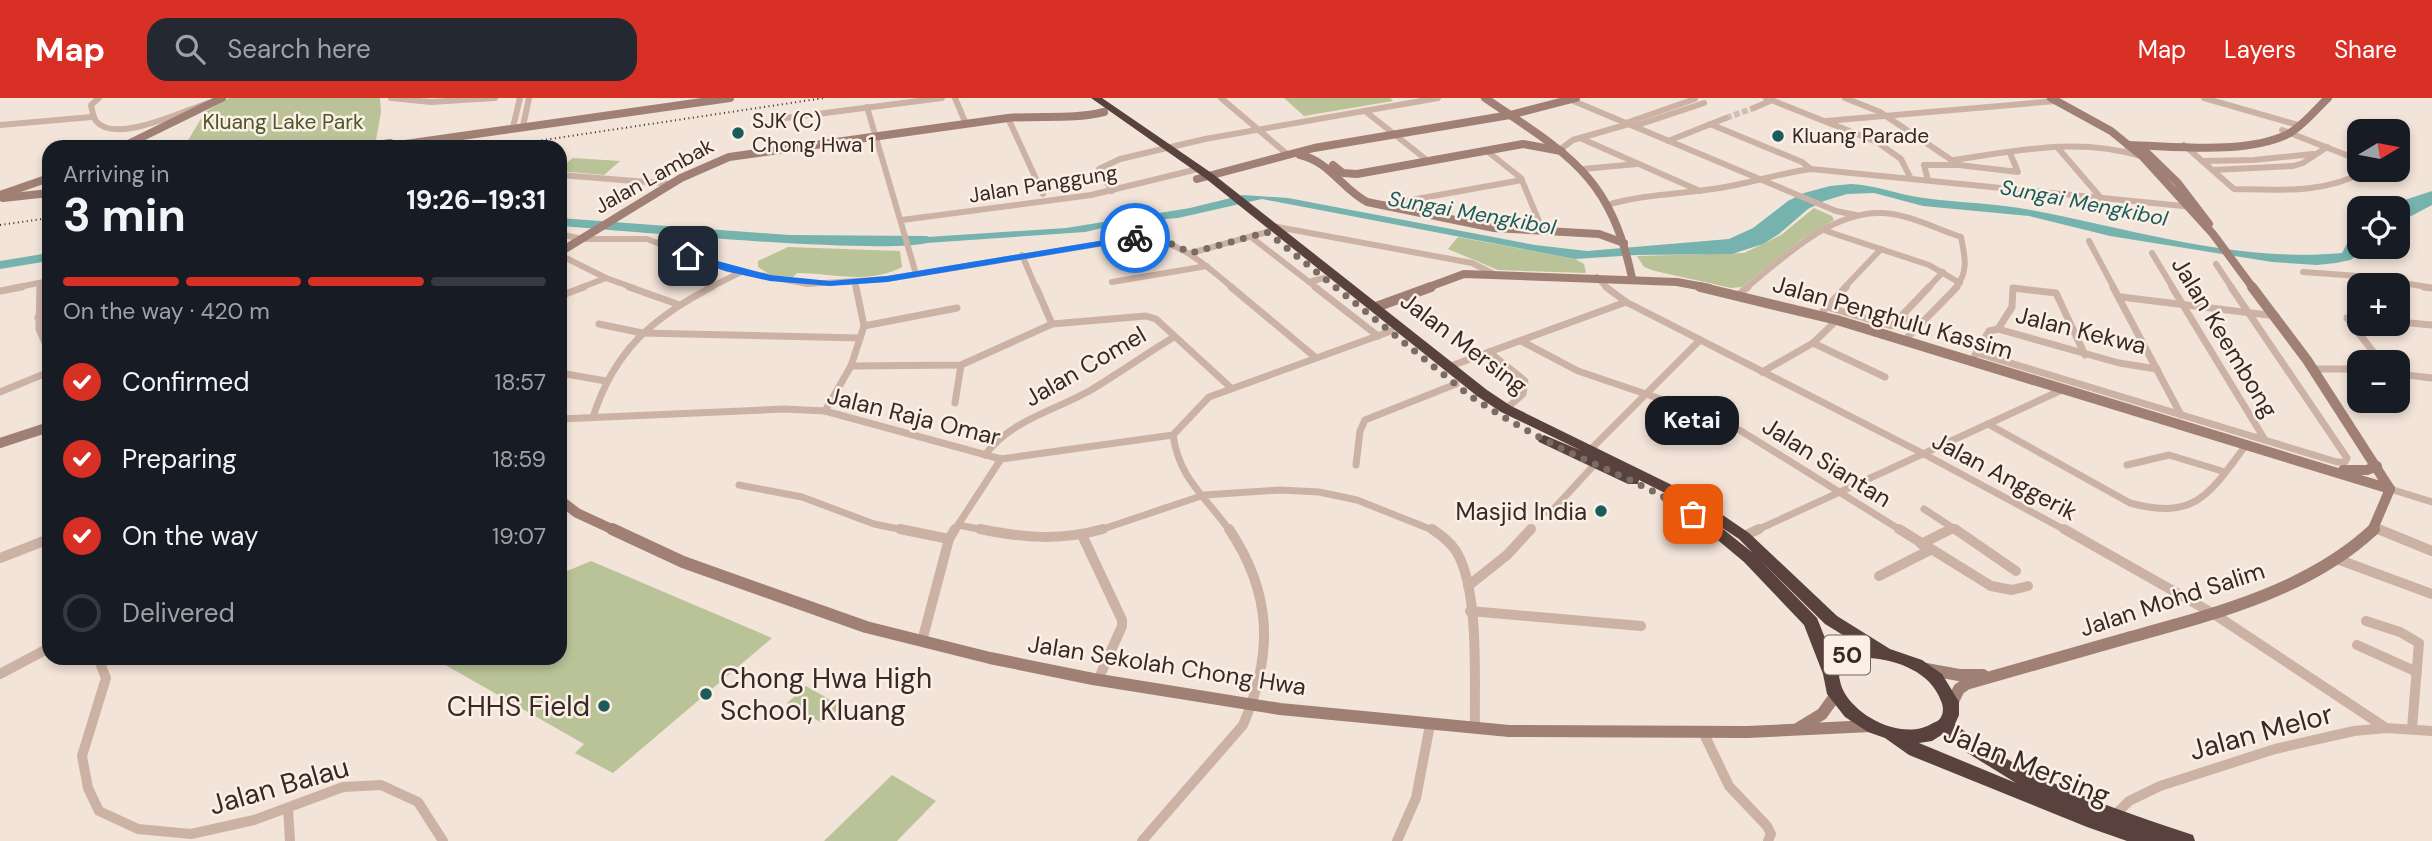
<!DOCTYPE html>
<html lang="en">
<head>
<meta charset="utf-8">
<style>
  :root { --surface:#171b24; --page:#242831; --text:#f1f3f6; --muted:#9ea1a6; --line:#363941; --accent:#d93025 }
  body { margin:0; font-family:"DM Sans",sans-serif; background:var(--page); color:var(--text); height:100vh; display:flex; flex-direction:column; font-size:26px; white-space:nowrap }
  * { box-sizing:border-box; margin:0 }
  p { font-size:23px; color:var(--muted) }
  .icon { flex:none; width:38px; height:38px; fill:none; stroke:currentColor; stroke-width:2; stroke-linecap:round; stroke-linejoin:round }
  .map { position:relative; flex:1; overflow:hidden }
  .drawer { position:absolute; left:42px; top:42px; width:525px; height:525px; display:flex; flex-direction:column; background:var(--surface); border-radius:21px; box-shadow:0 4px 10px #0003 }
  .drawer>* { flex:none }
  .needle { width:46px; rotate:80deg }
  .controls { position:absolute; left:2347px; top:21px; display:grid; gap:14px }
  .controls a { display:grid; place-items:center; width:63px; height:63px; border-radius:14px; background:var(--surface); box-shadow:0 4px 10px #0003; font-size:35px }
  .pin { position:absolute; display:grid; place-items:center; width:60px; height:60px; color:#fff; margin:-30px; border-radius:14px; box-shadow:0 4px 10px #0006 }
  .courier { position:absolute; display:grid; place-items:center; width:70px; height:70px; margin:-35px; border:5px solid #1a73e8; border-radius:50%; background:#fff; color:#222; box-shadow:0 2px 9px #0007 }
  .bubble { position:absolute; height:49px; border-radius:21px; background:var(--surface); box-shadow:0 4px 10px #0003; font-size:23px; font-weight:700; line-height:49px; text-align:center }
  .headline em { font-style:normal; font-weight:700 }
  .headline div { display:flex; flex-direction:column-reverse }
  .headline { display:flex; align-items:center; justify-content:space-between; height:119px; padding:0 21px }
  h1 { font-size:46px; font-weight:700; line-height:52px }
  .bar { display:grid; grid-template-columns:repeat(4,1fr); gap:10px 7px; align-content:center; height:84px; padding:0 21px }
  .bar i { height:9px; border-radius:5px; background:var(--line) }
  .bar .active { background:var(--accent) }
  .bar p { grid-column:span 4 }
  ol { padding:0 21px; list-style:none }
  li { display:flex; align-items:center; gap:21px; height:77px }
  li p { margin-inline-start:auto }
  li .icon { padding:7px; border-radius:50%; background:var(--accent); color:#fff; stroke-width:4 }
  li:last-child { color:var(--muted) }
  li i { width:38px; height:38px; border:4px solid var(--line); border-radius:50% }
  header { display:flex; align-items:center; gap:42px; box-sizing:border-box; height:98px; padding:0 35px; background:var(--accent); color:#fff }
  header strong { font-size:33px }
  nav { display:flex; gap:38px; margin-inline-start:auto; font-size:24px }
  .search { width:490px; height:63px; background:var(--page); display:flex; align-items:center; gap:18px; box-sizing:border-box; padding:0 24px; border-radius:21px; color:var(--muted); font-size:26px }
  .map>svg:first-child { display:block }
</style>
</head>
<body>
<header>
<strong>Map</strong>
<div class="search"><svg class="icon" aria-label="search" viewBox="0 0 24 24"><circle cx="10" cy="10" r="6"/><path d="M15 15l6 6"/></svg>Search here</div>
<nav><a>Map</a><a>Layers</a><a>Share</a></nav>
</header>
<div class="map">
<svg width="2432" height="743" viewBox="0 0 2432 743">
  <rect width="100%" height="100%" fill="#f3e4d9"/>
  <g fill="#bac398">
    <polygon points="229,0 380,0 381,14 376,42 327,49 184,49 205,14"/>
    <polygon points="1284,0 1390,0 1393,3 1304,18"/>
    <polygon points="573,60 620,63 604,77 560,73 560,70"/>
    <polygon points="1814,110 1832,118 1834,122 1801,142 1742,189 1731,190 1655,173 1644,169 1637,158 1744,155 1781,137"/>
    <polygon points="1458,139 1575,161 1584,166 1586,175 1498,172 1448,151"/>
    <path d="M788 149 900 153 902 169C868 187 832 175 797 175L793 179 771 177 758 169V163Z"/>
    <polygon points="591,463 772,540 613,675 575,655 584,646 433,560 560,560 560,476"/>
    <polygon points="806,588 841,608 822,625 787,605"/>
    <polygon points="892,677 936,703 897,743 824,743"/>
  </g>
  <g fill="#76b3ae">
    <path d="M1851 86C1876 87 1899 97 1924 100 1960 105 1996 105 2031 112 2133 131 2237 165 2342 155L2348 144 2359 136V149H2372L2350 162 2336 165 2317 167 2272 164 2110 138 2029 118 1923 108 1874 95 1847 96 1824 103 1808 111 1779 136 1763 146 1732 156 1636 157 1575 161 1262 101 1178 120 1129 124 1085 134 912 146V140L1066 130 1190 110 1243 97 1288 100 1535 147 1587 153 1729 141 1753 130 1788 103 1804 95 1830 88Z"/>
    <polygon points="2432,93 2432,107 2398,125 2398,110 2380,110"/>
  </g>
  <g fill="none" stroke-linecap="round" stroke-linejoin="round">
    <g fill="#76b3ae" fill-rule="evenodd">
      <path d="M560 120 789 137 927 138 934 142C912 161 609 131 560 128Z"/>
      <polygon points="49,155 49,163 0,171 0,163"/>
    </g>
    <polyline stroke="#cdbfb5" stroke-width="6" stroke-dasharray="6 2.5" stroke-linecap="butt" points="1726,20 1754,10"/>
    <g stroke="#ccb2a4" stroke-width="6">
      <path d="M99 0 91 7C92 11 93 19 96 23 115 47 185 12 208 5"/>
      <polyline points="391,0 431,4 495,0"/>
      <polyline points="955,0 966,26"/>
      <polyline points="1221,0 1287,56"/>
      <polyline points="1766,0 1877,44 1901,61 1911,81"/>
      <polyline points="1845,0 1880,14 1959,67 2018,74 2010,55"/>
      <polyline points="2204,0 2298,27"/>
      <polyline points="1571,2 1836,113 1856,117"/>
      <polyline points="867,9 916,176"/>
      <polyline points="1754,10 1772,2"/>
      <polyline points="1365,13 1428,63"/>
      <polyline points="1008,20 1043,96"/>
      <polyline points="778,21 942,0"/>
      <polyline points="1826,23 2056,3"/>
      <polyline points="1626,25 1695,1"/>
      <polyline points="1710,26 1802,64 1811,71"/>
      <polyline points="0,27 92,19"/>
      <polyline points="523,28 529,0"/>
      <polyline points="1635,28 1704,5"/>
      <polyline points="513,29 520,0"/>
      <polyline points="2282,32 2359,62"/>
      <polyline points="1580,40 1700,93"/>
      <polyline points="1668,43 1726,20"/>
      <path d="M2184 47 2234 91C2280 92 2326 96 2367 72"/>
      <polyline points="2058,50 2101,100"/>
      <polyline points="1487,53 1521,80 1543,133"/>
      <polyline points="1564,55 1562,50 1573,42 1629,26"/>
      <path d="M1953 62C2016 53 2078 39 2140 58"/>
      <polyline points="2202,63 2254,62 2313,56"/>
      <polyline points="1583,71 1637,66"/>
      <polyline points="2213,72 2293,68 2303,65 2327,49"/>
      <polyline points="560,77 672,86"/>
      <polyline points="1928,82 1924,67 1959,67"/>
      <polyline points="1112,93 1099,71 1120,61 1205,41 1438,0"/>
      <polyline points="1383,107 1522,82"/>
      <path d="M1607 107C1643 96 1683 96 1720 90 1751 85 1780 75 1811 71L2193 109"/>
      <polyline points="902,122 1091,97 1198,71"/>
      <polyline points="1272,128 1472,165 1494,176"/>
      <polyline points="1826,133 1929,167 1960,185"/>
      <path d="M560 136 582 141H647L728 171 808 186 887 181 1141 139C1180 143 1204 166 1233 190"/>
      <polyline points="1251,139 1317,190"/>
      <polyline points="2089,143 2114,190"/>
      <polyline points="1191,155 1267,134"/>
      <polyline points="2152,155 2173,190"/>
      <polyline points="560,157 606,180"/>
      <polyline points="1022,157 1036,190"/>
      <polyline points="2216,166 2232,190"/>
      <polyline points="2303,174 2372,179 2432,190"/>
      <polyline points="1597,179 1607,190"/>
      <polyline points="855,184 856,190"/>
      <polyline points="1112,184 1207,168"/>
      <polyline points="1309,184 1324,180"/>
      <polyline points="13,190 49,183"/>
      <polyline points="40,190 40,185"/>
      <polyline points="580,190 606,180 634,190"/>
      <polyline points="709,190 743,173"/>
      <path d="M1746 190C1783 160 1831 113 1882 115 1909 116 1936 131 1961 139 1965 158 1969 175 1955 190"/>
      <polyline points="1844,190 1881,151"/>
      <polyline points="1928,190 1943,174"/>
    </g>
    <g stroke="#ccb2a4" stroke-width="7">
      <polyline points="40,189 39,231 49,254"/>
      <polyline points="629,189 677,206"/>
      <polyline points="1036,189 1052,226"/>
      <polyline points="1231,189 1315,259"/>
      <polyline points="1315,189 1378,238"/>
      <polyline points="1606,189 1626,204 1924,356 2067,433"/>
      <polyline points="2113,189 2181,317"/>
      <polyline points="2172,189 2265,342"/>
      <polyline points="2424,189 2432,190"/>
      <polyline points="0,193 22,189"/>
      <polyline points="1739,196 1748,189"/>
      <polyline points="560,198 584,189"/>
      <polyline points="2121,199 2276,218"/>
      <polyline points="1827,209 1892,228 1929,189"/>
      <polyline points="1823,213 1846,189"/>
      <polyline points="1901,219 1921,226"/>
      <polyline points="38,220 49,218"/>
      <polyline points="2359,221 2347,220 2381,264"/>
      <polyline points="2398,224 2432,227"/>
      <polyline points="599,226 642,235 860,240"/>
      <polyline points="864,228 957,210"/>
      <polyline points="1998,231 2012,209 2013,190 2056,195 2085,257"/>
      <polyline points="1905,242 1957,189"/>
      <polyline points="1521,243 1578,273 1693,312 1741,333 1902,433"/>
      <polyline points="1813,245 1885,279"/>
      <polyline points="1489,254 1525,283 1523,296 1506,311"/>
      <polyline points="1977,255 2337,364 2345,364 2347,360 2231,189"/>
      <polyline points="1975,257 1989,233 1998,231 2119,265 2157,271"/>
      <polyline points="851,268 961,267 1052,226 1146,218 1156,221 1230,289"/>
      <polyline points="1448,269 1626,204"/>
      <polyline points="2312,271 2359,271"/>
      <polyline points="1762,274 1813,245 1837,222"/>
      <polyline points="560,275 606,283"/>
      <polyline points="2398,276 2432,280"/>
      <polyline points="0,294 49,274"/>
      <polyline points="955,305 961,267"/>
      <polyline points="825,313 851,268 864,228 856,189"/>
      <path d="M593 319C614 253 652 220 712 189"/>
      <polyline points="560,321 784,311 825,313 1001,361 1173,337"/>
      <path d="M1988 326 2130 405C2196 423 2210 395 2246 347"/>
      <polyline points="1590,352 1700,242"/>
      <path d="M985 357C1011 322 1054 313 1091 292 1119 275 1146 256 1174 239"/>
      <polyline points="1356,367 1360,333 1365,322 1456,286"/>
      <polyline points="2127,367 2169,357 2225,374"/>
      <polyline points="739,387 802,399 874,426 909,433"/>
      <polyline points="2390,391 2432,404"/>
      <polyline points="1924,411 1953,430"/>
      <polyline points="1549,416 1595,366"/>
      <polyline points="958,427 989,433"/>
      <polyline points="2375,430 2382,433"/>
      <polyline points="954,433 1001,361"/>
      <polyline points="1097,433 1204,397 1280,392 1319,394 1357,402 1435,433"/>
      <path d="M1230 433C1206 399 1179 381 1173 337L1209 299 1391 233"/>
      <polyline points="1529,433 1531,431"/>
      <polyline points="1755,433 2064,291"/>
      <polyline points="1947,433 1953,430 1957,433"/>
    </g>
    <g stroke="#ccb2a4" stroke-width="10">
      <polyline points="900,431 949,441"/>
      <path d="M980 431C1023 440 1061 443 1103 431"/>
      <path d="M1432 431C1441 437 1450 444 1456 453 1480 492 1474 583 1475 630"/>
      <polyline points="1899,431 1991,488 2012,492 2028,488"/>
      <polyline points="1955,431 2016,473"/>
      <polyline points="2064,431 2214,516 2386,630"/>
      <polyline points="2378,431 2432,453"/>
      <polyline points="1082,437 1122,522 1122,528 1098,582"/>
      <polyline points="1744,438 1759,431"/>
      <polyline points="1921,446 1951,431"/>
      <polyline points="0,460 49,441"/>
      <polyline points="2337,461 2432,496"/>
      <polyline points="1879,478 1930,452"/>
      <polyline points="1468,488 1507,457 1531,431"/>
      <polyline points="1470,513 1641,528"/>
      <polyline points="2366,523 2400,534 2419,545 2412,630"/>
      <polyline points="922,543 949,441 955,431"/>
      <polyline points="2357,547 2417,574"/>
      <polyline points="98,560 106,580 82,658 88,690 99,713 138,731 191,736 254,722 343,689 381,687 418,704 443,743"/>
      <polyline points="0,576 49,550"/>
      <polyline points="1703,634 1729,688 1767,728 1771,736 1768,743"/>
      <polyline points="288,710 290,743"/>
      <polyline points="2114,718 2129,703 2160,688 2275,651 2354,633 2386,630 2432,633"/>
      <path d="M1142 743 1243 627C1274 556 1272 495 1229 431"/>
      <polyline points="1397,743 1416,700 1430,627"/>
    </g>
    <g stroke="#a08075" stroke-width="8">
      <path d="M1485 0C1567 56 1610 76 1632 180"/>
      <polyline points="2051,0 2111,33 2143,59 2213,136 2253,190"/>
      <path d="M2128 47C2175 48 2245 57 2288 36 2303 28 2315 12 2328 0"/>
      <polyline points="122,49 222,0"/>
      <polyline points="365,49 390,45"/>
      <polyline points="384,49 730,0"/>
      <polyline points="2142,50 2177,84 2209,126"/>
      <path d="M1300 57C1329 63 1342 91 1367 104L1494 130 1599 136 1624 145"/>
      <polyline points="1333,67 1343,75 1357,76 1523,46 1561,53"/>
      <polyline points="1197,81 1314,50 1510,17 1576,0"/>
      <polyline points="0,97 49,80"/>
      <polyline points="3,100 49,95"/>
      <path d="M560 154 681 80 729 59 1008 20C1041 17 1072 22 1104 14"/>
      <polyline points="1426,190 1464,176 1677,184 1709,190"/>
    </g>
    <g stroke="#a08075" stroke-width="10">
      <polyline points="1700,189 1837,222 2390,391"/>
      <polyline points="2252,189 2307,262 2390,391"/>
      <polyline points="1376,209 1431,189"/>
      <polyline points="0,345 49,329"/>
      <polyline points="2343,372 2367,372 2377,368"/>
      <polyline points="560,402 577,415 616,433"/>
      <polyline points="2372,433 2390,391"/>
    </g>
    <g stroke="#a08075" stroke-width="12">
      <polyline points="612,431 683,464 866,529 990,560 1093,581 1280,611 1509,633 1747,634 1871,628"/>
      <polyline points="1926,571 1959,577 1983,577"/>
      <path d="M1951 607 1959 591 1966 586C2021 570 2076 555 2131 539 2215 516 2309 492 2374 431"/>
      <polyline points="1799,630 1822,616 1835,598"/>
    </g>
    <path fill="#59423d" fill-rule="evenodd" d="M1091 0H1102L1213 76 1487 292 1511 308 1676 389 1708 407 1749 435 1837 518 1890 551 1922 562 1942 576 1959 604V617L1955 626C2028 683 2107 708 2193 737L2195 743H2127L2087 729 1909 657 1885 640 1868 634 1845 619 1827 596 1823 576 1804 527 1744 464 1701 428 1664 405 1662 402 1664 399 1671 398 1639 382 1638 386H1628L1539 344 1537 341 1544 337 1582 353 1501 314 1477 298 1205 80ZM1718 427 1739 441 1753 455ZM1761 463 1825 526 1864 550 1833 560 1817 520ZM1870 560C1897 562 1931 574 1941 603 1943 607 1944 614 1941 619 1940 622 1936 624 1933 625 1905 643 1859 621 1844 594 1841 589 1840 583 1839 578L1847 567ZM1943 636 1966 654 2016 685 1919 645 1932 643Z"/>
    <g stroke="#372a26" stroke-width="2" stroke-dasharray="1 3.5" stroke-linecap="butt">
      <polyline points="497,49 824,0"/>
      <polyline points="0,127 49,120"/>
    </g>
  </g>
  <polygon fill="#1a73e8" points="1135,137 1138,138 1138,142 887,184 830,188 770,183 725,173 684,158 688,155 770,177 830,183 887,178"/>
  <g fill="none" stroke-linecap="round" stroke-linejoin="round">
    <path stroke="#796b65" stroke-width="7" stroke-dasharray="0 12.6" d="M1135 140 1161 141 1191 155 1267 134 1469 297C1509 324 1552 347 1597 367 1630 382 1662 396 1693 416"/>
  </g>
  <g fill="#195c59" stroke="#fbefe6" stroke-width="2.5">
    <circle cx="738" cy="35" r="7"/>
    <circle cx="1778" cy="38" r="7"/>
    <circle cx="1601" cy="413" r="7"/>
    <circle cx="706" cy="596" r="7"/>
    <circle cx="604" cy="608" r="7"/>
  </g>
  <g text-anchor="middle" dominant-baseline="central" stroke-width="5" stroke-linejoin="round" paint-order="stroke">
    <g font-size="21" fill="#372a26" stroke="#fbefe6" text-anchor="start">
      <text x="752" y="23">SJK (C)<tspan x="752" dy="24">Chong Hwa 1</tspan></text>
      <text x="1792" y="38">Kluang Parade</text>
    </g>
    <g font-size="21" fill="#4b5728" stroke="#fbefe6">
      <text x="283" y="24">Kluang Lake Park</text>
    </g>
    <g font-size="21" fill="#372a26" stroke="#fbefe6">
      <text transform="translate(654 78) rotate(-29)">Jalan Lambak</text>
      <text transform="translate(1043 86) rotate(-9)">Jalan Panggung</text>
    </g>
    <g font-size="21" font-style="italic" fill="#195c59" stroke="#fbefe6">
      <text transform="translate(2084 105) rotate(11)">Sungai Mengkibol</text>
      <text transform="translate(1472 115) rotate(10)">Sungai Mengkibol</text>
    </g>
    <rect fill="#fbefe6" stroke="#726560" stroke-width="2" x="1824" y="537.5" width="46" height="39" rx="5"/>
    <g font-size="23" font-weight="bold" fill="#372a26">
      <text x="1847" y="557">50</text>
    </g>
    <g font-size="24" fill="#372a26" stroke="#fbefe6">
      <text transform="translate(1893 219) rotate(16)">Jalan Penghulu Kassim</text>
      <text transform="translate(2081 232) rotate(14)">Jalan Kekwa</text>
      <text transform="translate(2225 239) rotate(59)">Jalan Keembong</text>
      <text transform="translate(1464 245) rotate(37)">Jalan Mersing</text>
      <text transform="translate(1085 268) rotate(-30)">Jalan Comel</text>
      <text transform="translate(914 318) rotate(14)">Jalan Raja Omar</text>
      <text transform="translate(1827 364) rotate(32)">Jalan Siantan</text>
      <text transform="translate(2005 378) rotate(28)">Jalan Anggerik</text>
      <text transform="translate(2172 501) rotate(-18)">Jalan Mohd Salim</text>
      <text transform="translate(1167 567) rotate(9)">Jalan Sekolah Chong Hwa</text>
    </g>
    <g font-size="24" fill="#372a26" stroke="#fbefe6" text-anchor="end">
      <text x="1587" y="413">Masjid India</text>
    </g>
    <g font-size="28" fill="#372a26" stroke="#fbefe6" text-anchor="start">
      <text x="720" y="580">Chong Hwa High<tspan x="720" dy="32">School, Kluang</tspan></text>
      <text x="590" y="608" text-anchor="end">CHHS Field</text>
    </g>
    <g font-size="28" fill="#372a26" stroke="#fbefe6">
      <text transform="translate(2261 634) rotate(-15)">Jalan Melor</text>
      <text transform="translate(2027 666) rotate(22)">Jalan Mersing</text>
      <text transform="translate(279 688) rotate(-16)">Jalan Balau</text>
    </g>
  </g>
</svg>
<div class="controls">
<a><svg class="needle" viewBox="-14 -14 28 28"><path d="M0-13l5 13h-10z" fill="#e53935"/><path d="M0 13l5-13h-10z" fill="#9ea1a6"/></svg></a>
<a><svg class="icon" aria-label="locate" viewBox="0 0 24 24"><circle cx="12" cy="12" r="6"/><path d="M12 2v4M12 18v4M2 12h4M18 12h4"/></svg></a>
<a>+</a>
<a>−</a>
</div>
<div class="pin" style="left:1693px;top:416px;background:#ea580c"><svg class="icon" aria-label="bag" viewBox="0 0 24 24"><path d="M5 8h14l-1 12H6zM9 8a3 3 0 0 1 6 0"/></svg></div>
<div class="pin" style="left:688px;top:158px;background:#1f2937"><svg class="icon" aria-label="home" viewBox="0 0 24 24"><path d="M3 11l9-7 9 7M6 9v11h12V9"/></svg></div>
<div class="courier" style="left:1135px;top:140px"><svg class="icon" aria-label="bike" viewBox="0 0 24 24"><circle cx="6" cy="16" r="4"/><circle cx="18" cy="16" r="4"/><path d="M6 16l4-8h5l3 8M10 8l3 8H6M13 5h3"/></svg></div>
<div class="bubble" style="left:1645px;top:298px;width:94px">Ketai</div>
<section class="drawer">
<div class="headline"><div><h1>3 min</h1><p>Arriving in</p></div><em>19:26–19:31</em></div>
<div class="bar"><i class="active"></i><i class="active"></i><i class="active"></i><i></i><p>On the way · 420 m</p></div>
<ol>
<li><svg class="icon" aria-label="check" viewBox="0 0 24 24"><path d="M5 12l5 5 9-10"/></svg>Confirmed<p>18:57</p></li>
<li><svg class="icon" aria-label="check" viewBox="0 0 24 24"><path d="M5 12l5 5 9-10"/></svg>Preparing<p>18:59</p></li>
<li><svg class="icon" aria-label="check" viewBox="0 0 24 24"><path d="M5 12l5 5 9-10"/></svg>On the way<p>19:07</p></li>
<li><i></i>Delivered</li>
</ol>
</section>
</div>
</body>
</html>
